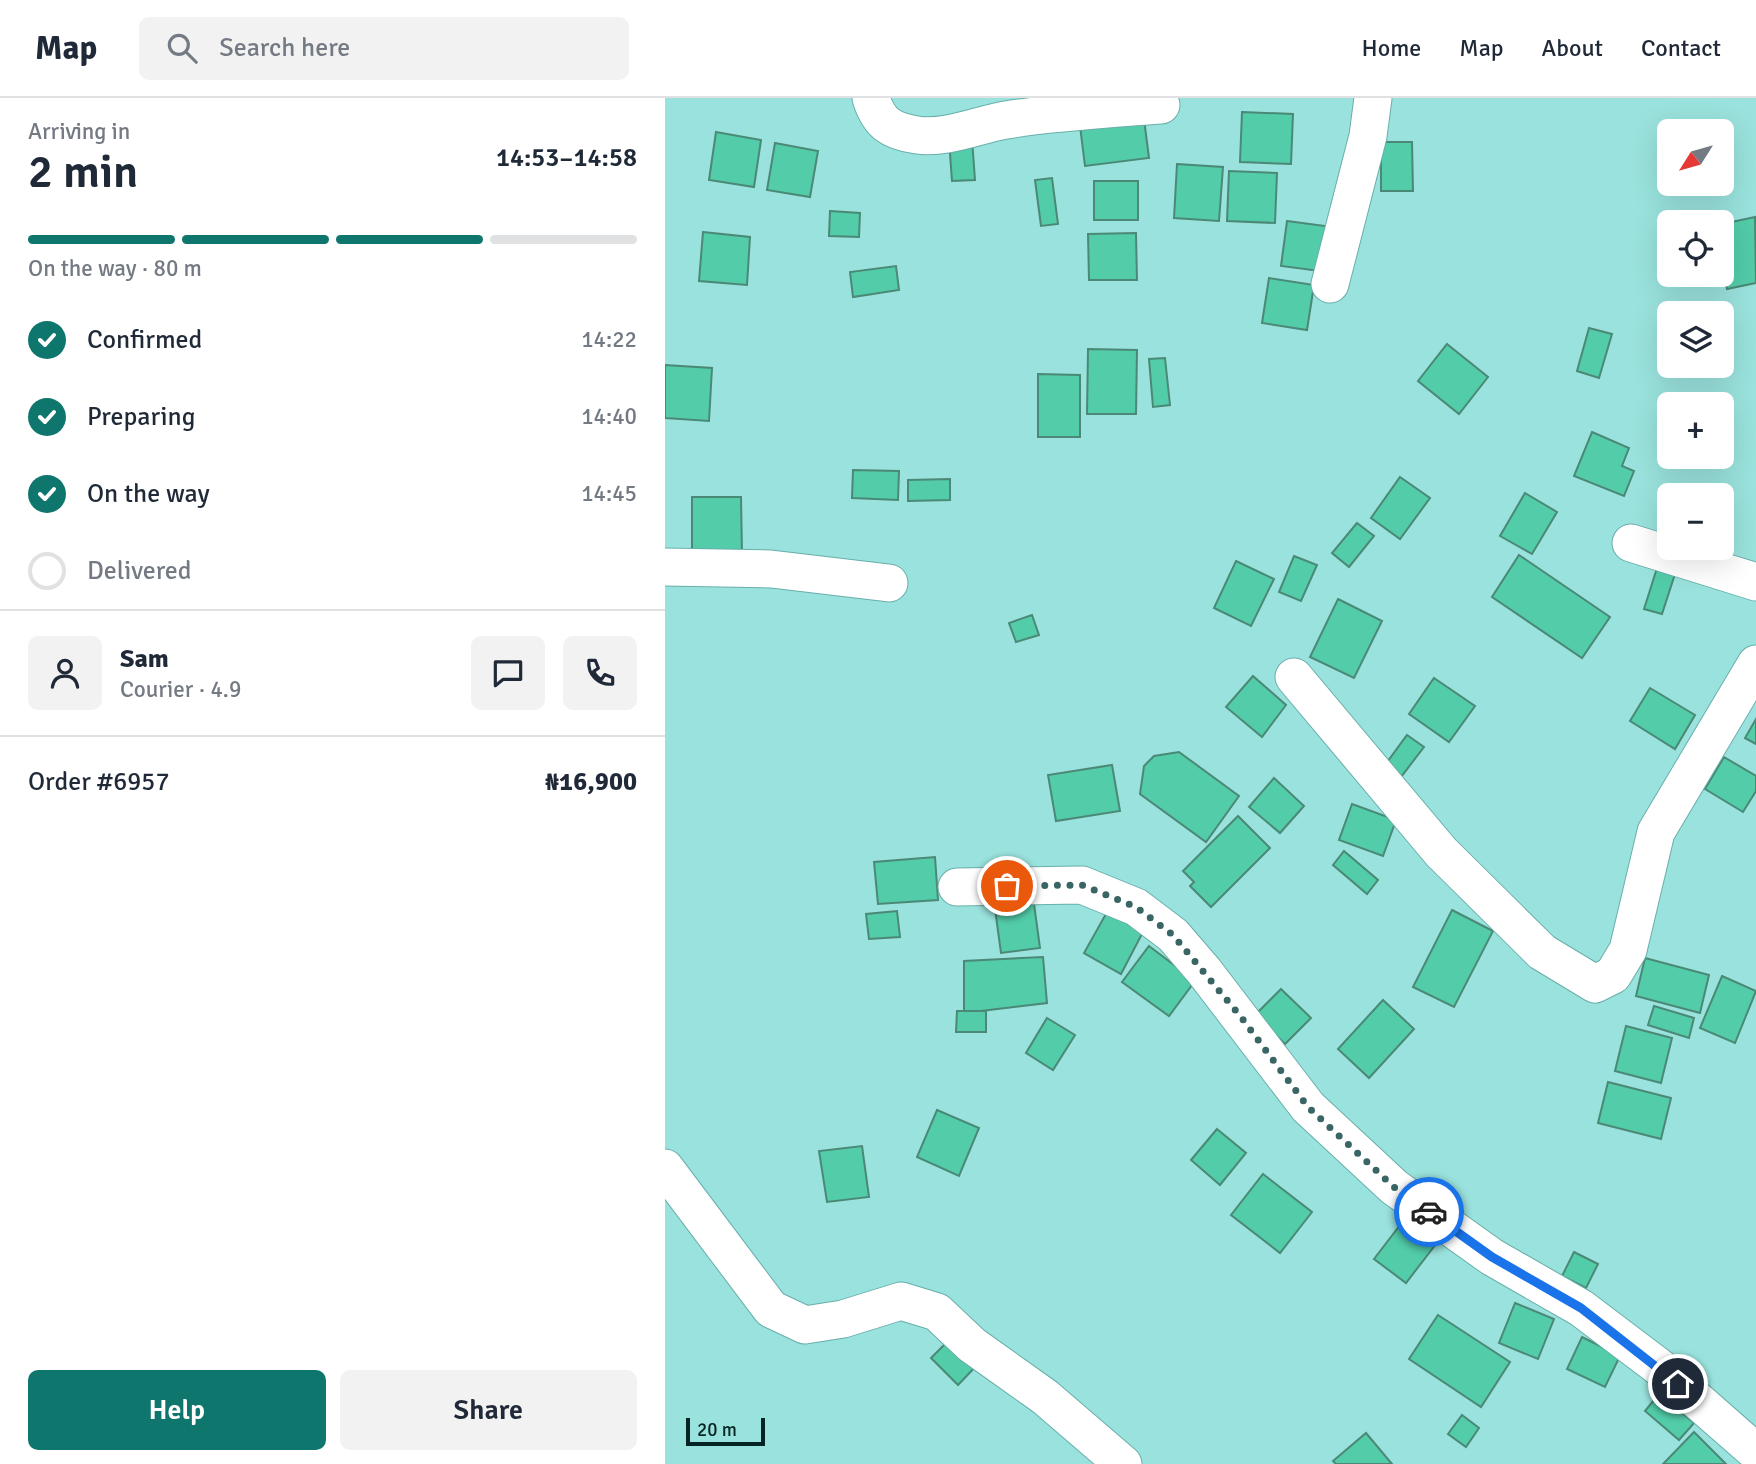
<!DOCTYPE html>
<html lang="en">
<head>
<meta charset="utf-8">
<style>
  :root { --surface:#fff; --page:#f2f2f3; --text:#1f2937; --muted:#747a83; --line:#e0e1e3; --accent:#0f766e }
  body { margin:0; font-family:Signika,sans-serif; background:var(--page); color:var(--text); height:100vh; display:flex; flex-direction:column; font-size:26px; white-space:nowrap }
  * { box-sizing:border-box; margin:0 }
  p { font-size:23px; color:var(--muted) }
  .icon { flex:none; width:38px; height:38px; fill:none; stroke:currentColor; stroke-width:2; stroke-linecap:round; stroke-linejoin:round }
  .map { position:relative; flex:1; overflow:hidden }
  .drawer { display:flex; flex-direction:column; background:var(--surface); width:665px }
  .drawer>* { flex:none }
  .needle { width:46px; rotate:233deg }
  .buttons { position:absolute; left:992px; top:21px; display:grid; gap:14px }
  .buttons a { display:grid; place-items:center; width:77px; height:77px; border-radius:10px; background:var(--surface); box-shadow:0 7px 28px #0002; font-size:35px }
  .scale { position:absolute; left:21px; bottom:18px; width:79px; box-sizing:border-box; padding-left:7px; border:4px solid #052423; border-top:0; font-size:19px; line-height:24px; white-space:nowrap; color:#052423; -webkit-text-stroke:5px #9ae2dd; paint-order:stroke }
  .pin { position:absolute; display:grid; place-items:center; width:60px; height:60px; color:#fff; margin:-30px; border:4px solid #fff; border-radius:50%; box-shadow:0 2px 7px #0007 }
  .courier { position:absolute; display:grid; place-items:center; width:70px; height:70px; margin:-35px; border:5px solid #1a73e8; border-radius:50%; background:#fff; color:#222; box-shadow:0 2px 9px #0007 }
  .overview em { font-style:normal; font-weight:600 }
  .overview div { display:flex; flex-direction:column-reverse }
  .overview { display:flex; align-items:center; justify-content:space-between; height:119px; padding:0 28px }
  h1 { font-size:46px; font-weight:600; line-height:52px }
  .bar { display:grid; grid-template-columns:repeat(4,1fr); gap:10px 7px; align-content:center; height:84px; padding:0 28px }
  .bar i { height:9px; border-radius:5px; background:var(--line) }
  .bar .active { background:var(--accent) }
  .bar p { grid-column:span 4 }
  .line { display:flex; align-items:center; gap:18px; padding:0 28px; border-top:2px solid var(--line) }
  .line div { flex:1 }
  .round { display:grid; place-items:center; flex:none; width:74px; height:74px; border-radius:10px; background:var(--page) }
  ol { padding:0 28px; list-style:none }
  li { display:flex; align-items:center; gap:21px; height:77px }
  li p { margin-inline-start:auto }
  li .icon { padding:7px; border-radius:50%; background:var(--accent); color:#fff; stroke-width:4 }
  li:last-child { color:var(--muted) }
  li i { width:38px; height:38px; border:4px solid var(--line); border-radius:50% }
  .action { display:flex; gap:14px; margin-top:auto; padding:14px 28px }
  .action a { flex:1; height:80px; border-radius:10px; background:var(--accent); color:#fff; font-size:28px; font-weight:600; line-height:80px; text-align:center }
  .action a+a { background:var(--page); color:var(--text) }
  header { display:flex; align-items:center; gap:42px; box-sizing:border-box; height:98px; padding:0 35px; background:var(--surface); border-bottom:2px solid var(--line) }
  header strong { font-size:33px }
  nav { display:flex; gap:38px; margin-inline-start:auto; font-size:24px }
  .search { width:490px; height:63px; background:var(--page); display:flex; align-items:center; gap:18px; box-sizing:border-box; padding:0 24px; border-radius:10px; color:var(--muted); font-size:26px }
  main { display:flex; flex:1; min-height:0 }
  .map>svg:first-child { display:block }
</style>
</head>
<body>
<header>
<strong>Map</strong>
<div class="search"><svg class="icon" aria-label="search" viewBox="0 0 24 24"><circle cx="10" cy="10" r="6"/><path d="M15 15l6 6"/></svg>Search here</div>
<nav><a>Home</a><a>Map</a><a>About</a><a>Contact</a></nav>
</header>
<main>
<section class="drawer">
<div class="overview"><div><h1>2 min</h1><p>Arriving in</p></div><em>14:53–14:58</em></div>
<div class="bar"><i class="active"></i><i class="active"></i><i class="active"></i><i></i><p>On the way · 80 m</p></div>
<ol>
<li><svg class="icon" aria-label="check" viewBox="0 0 24 24"><path d="M5 12l5 5 9-10"/></svg>Confirmed<p>14:22</p></li>
<li><svg class="icon" aria-label="check" viewBox="0 0 24 24"><path d="M5 12l5 5 9-10"/></svg>Preparing<p>14:40</p></li>
<li><svg class="icon" aria-label="check" viewBox="0 0 24 24"><path d="M5 12l5 5 9-10"/></svg>On the way<p>14:45</p></li>
<li><i></i>Delivered</li>
</ol>
<div class="line" style="height:126px"><a class="round"><svg class="icon" aria-label="person" viewBox="0 0 24 24"><circle cx="12" cy="8" r="4"/><path d="M4 21q1-7 8-7t8 7"/></svg></a><div><b>Sam</b><p>Courier · 4.9</p></div><a class="round"><svg class="icon" aria-label="chat" viewBox="0 0 24 24"><path d="M4 5h16v11H9l-5 4z"/></svg></a><a class="round"><svg class="icon" aria-label="phone" viewBox="0 0 24 24"><path d="M5 4h4l2 5-3 2q2 4 5 5l2-3 5 2v4C11 20 4 13 5 4z"/></svg></a></div>
<div class="line" style="height:91px"><div>Order #6957</div><b>₦16,900</b></div>
<div class="action"><a>Help</a><a>Share</a></div>
</section>
<div class="map">
<svg width="1091" height="1366" viewBox="0 0 1091 1366">
  <rect width="100%" height="100%" fill="#9ae2dd"/>
  <g fill="#52cca9" stroke="#4b8976" stroke-width="2">
    <polygon points="577,14 628,16 626,66 575,64"/>
    <polygon points="479,21 484,60 420,68 415,28"/>
    <polygon points="51,34 96,42 89,89 44,82"/>
    <polygon points="307,41 310,82 287,83 284,42"/>
    <polygon points="716,44 747,44 748,93 716,93"/>
    <polygon points="110,45 153,53 145,99 102,92"/>
    <polygon points="512,66 558,69 554,123 509,120"/>
    <polygon points="564,73 612,75 610,125 562,123"/>
    <polygon points="387,80 393,126 376,128 370,82"/>
    <rect x="429" y="83" width="44" height="39"/>
    <polygon points="165,113 195,115 194,139 164,138"/>
    <polygon points="1090,119 1091,185 1062,191 1057,167 1057,126"/>
    <polygon points="622,123 668,129 662,174 616,168"/>
    <polygon points="38,134 85,139 82,187 34,183"/>
    <polygon points="471,135 472,182 424,182 423,136"/>
    <polygon points="231,168 234,192 188,199 185,174"/>
    <polygon points="604,180 649,187 642,232 597,225"/>
    <polygon points="924,230 947,236 934,280 912,273"/>
    <polygon points="782,246 823,279 794,316 753,283"/>
    <polygon points="423,251 472,252 471,316 422,316"/>
    <polygon points="500,260 505,307 488,309 484,261"/>
    <polygon points="0,267 47,270 44,323 0,320"/>
    <polygon points="373,276 415,277 415,339 373,339"/>
    <polygon points="927,334 964,350 957,368 969,373 959,398 909,378"/>
    <polygon points="188,372 234,373 233,402 187,400"/>
    <polygon points="735,379 765,400 735,441 706,420"/>
    <polygon points="285,381 285,402 243,403 243,382"/>
    <polygon points="860,395 892,414 867,456 835,438"/>
    <polygon points="27,399 76,399 77,457 27,457"/>
    <polygon points="692,425 709,438 684,469 667,455"/>
    <polygon points="854,457 945,519 917,560 827,499"/>
    <polygon points="629,458 652,467 636,503 614,494"/>
    <polygon points="571,463 609,481 586,528 549,510"/>
    <polygon points="992,470 1010,476 997,516 979,511"/>
    <polygon points="673,501 717,523 689,580 645,559"/>
    <polygon points="367,517 374,537 351,544 344,525"/>
    <polygon points="588,578 621,607 597,639 561,609"/>
    <polygon points="769,580 810,608 784,644 744,616"/>
    <polygon points="985,590 1030,617 1010,651 965,623"/>
    <polygon points="1091,621 1091,646 1080,640"/>
    <polygon points="742,637 759,649 736,679 720,667"/>
    <polygon points="514,654 574,698 541,744 475,696 479,668 489,658"/>
    <polygon points="1059,659 1091,678 1091,693 1078,714 1040,691"/>
    <polygon points="447,667 455,713 391,723 383,677"/>
    <polygon points="609,680 639,708 615,735 584,709"/>
    <polygon points="687,706 731,722 718,758 674,742"/>
    <polygon points="573,718 605,750 546,809 525,788 529,784 518,773"/>
    <polygon points="679,753 713,782 702,796 668,767"/>
    <polygon points="270,759 273,802 213,806 209,764"/>
    <polygon points="369,806 375,850 336,855 330,811"/>
    <polygon points="787,812 828,833 789,909 748,889"/>
    <polygon points="232,813 235,839 204,841 201,816"/>
    <polygon points="442,814 478,834 456,876 419,855"/>
    <polygon points="484,848 530,883 504,918 457,884"/>
    <polygon points="378,859 382,905 299,915 299,863"/>
    <polygon points="980,860 1044,877 1035,915 971,898"/>
    <polygon points="1057,878 1091,893 1070,945 1035,930"/>
    <polygon points="616,891 646,920 620,946 590,917"/>
    <polygon points="718,902 749,931 704,980 673,951"/>
    <polygon points="989,908 1029,920 1024,940 983,927"/>
    <polygon points="292,913 321,913 321,934 291,934"/>
    <polygon points="382,920 410,937 388,972 361,955"/>
    <polygon points="961,928 1007,940 996,985 950,973"/>
    <polygon points="943,984 1006,1000 996,1041 933,1025"/>
    <polygon points="272,1012 314,1030 294,1078 252,1059"/>
    <polygon points="552,1031 581,1055 555,1087 526,1062"/>
    <polygon points="197,1048 204,1099 162,1104 154,1053"/>
    <polygon points="598,1076 647,1114 615,1155 566,1117"/>
    <polygon points="739,1122 771,1146 741,1185 709,1161"/>
    <polygon points="909,1154 933,1166 921,1190 897,1178"/>
    <polygon points="850,1205 889,1221 873,1261 834,1245"/>
    <polygon points="773,1217 845,1264 816,1309 744,1261"/>
    <polygon points="287,1239 314,1265 293,1287 266,1260"/>
    <polygon points="917,1239 955,1258 940,1289 902,1271"/>
    <polygon points="994,1296 1029,1325 1014,1342 980,1313"/>
    <polygon points="797,1317 814,1330 801,1349 783,1336"/>
    <polygon points="1029,1334 1061,1366 998,1366"/>
    <polygon points="701,1335 727,1366 671,1366 668,1363"/>
  </g>
  <g fill="none" stroke-linecap="round" stroke-linejoin="round">
    <g stroke="#68afab" stroke-width="39">
      <g id="minor">
        <path d="M206 0C214 25 225 33 252 37 282 41 312 27 341 22 392 14 444 11 496 7"/>
        <polyline points="665,186 703,38 708,0"/>
        <polyline points="966,445 1091,484"/>
        <polyline points="0,469 106,471 224,485"/>
        <polyline points="629,579 776,754 877,854 930,886 948,877 963,852 991,734 1091,566"/>
        <polyline points="292,789 417,787 471,809 508,837 539,873 643,1009 729,1089 827,1159 916,1210 994,1269 1091,1354"/>
        <polyline points="0,1070 106,1211 140,1227 178,1221 236,1203 272,1214 307,1247 380,1299 458,1366"/>
      </g>
    </g>
    <use href="#minor" stroke="#fff" stroke-width="37"/>
  </g>
  <g fill="none" stroke-linecap="round" stroke-linejoin="round">
    <polyline stroke="#396664" stroke-width="7" stroke-dasharray="0 12.6" points="342,788 417,787 471,809 508,837 576,919 643,1009 729,1089 764,1114"/>
    <polyline stroke="#1a73e8" stroke-width="9" points="764,1114 827,1159 916,1210 1013,1286"/>
  </g>
</svg>
<div class="buttons">
<a><svg class="needle" viewBox="-14 -14 28 28"><path d="M0-13l5 13h-10z" fill="#e53935"/><path d="M0 13l5-13h-10z" fill="#747a83"/></svg></a>
<a><svg class="icon" aria-label="locate" viewBox="0 0 24 24"><circle cx="12" cy="12" r="6"/><path d="M12 2v4M12 18v4M2 12h4M18 12h4"/></svg></a>
<a><svg class="icon" aria-label="layers" viewBox="0 0 24 24"><path d="M12 4l9 5-9 5-9-5zM3 14l9 5 9-5"/></svg></a>
<a>+</a>
<a>−</a>
</div>
<div class="scale">20 m</div>
<div class="pin" style="left:342px;top:788px;background:#ea580c"><svg class="icon" aria-label="bag" viewBox="0 0 24 24"><path d="M5 8h14l-1 12H6zM9 8a3 3 0 0 1 6 0"/></svg></div>
<div class="pin" style="left:1013px;top:1286px;background:#1f2937"><svg class="icon" aria-label="home" viewBox="0 0 24 24"><path d="M3 11l9-7 9 7M6 9v11h12V9"/></svg></div>
<div class="courier" style="left:764px;top:1114px"><svg class="icon" aria-label="car" viewBox="0 0 24 24"><path d="M5 17H2v-5l4-1 3-4h7l3 4 3 1v5h-3M9 17h6M6 11h13"/><circle cx="7" cy="17" r="2"/><circle cx="17" cy="17" r="2"/></svg></div>
</div>
</main>
</body>
</html>
